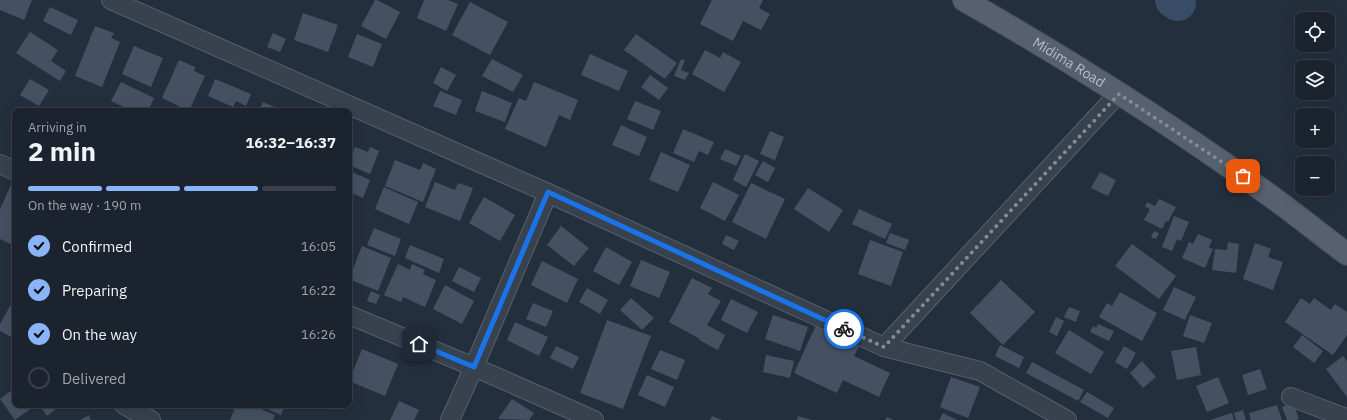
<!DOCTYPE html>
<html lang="en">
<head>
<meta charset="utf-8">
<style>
  :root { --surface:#1b232e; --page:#282f3a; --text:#f1f3f6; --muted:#a0a4aa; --line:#39404a; --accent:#8ab4f8 }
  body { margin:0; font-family:"IBM Plex Sans",sans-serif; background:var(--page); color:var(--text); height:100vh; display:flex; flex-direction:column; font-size:15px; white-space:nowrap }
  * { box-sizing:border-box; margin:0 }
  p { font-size:13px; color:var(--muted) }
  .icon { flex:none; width:22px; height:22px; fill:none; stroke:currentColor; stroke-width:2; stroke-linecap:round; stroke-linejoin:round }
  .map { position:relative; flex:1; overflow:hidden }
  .panel { position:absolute; left:12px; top:108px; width:340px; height:300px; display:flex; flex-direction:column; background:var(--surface); border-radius:8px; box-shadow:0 4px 16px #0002,0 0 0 1px var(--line) }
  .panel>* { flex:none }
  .buttons { position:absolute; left:1295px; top:12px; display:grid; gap:8px }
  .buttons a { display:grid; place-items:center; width:40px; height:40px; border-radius:8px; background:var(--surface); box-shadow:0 4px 16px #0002,0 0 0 1px var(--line); font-size:20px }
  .pin { position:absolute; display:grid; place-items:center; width:34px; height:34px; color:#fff; margin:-17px; border-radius:8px; box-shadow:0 2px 6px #0006 }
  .courier { position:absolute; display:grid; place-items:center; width:40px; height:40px; margin:-20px; border:3px solid #1a73e8; border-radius:50%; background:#fff; color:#222; box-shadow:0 1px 5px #0007 }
  .summary em { font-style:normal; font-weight:700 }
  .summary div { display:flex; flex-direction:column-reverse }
  .summary { display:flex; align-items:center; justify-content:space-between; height:68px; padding:0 16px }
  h1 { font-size:26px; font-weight:700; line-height:30px }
  .bar { display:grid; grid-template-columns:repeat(4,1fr); gap:6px 4px; align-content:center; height:48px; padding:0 16px }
  .bar i { height:5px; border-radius:3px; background:var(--line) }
  .bar .on { background:var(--accent) }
  .bar p { grid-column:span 4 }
  ol { padding:0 16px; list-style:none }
  li { display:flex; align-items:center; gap:12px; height:44px }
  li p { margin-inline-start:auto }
  li .icon { padding:4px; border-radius:50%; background:var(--accent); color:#111; stroke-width:4 }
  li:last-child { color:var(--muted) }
  li i { width:22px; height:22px; border:2px solid var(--line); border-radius:50% }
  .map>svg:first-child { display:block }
</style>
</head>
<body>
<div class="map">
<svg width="1347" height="420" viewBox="0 0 1347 420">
  <rect width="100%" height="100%" fill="#242f3e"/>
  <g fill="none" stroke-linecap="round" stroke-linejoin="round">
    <polyline stroke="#394c67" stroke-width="36" points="1173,0 1178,3"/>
  </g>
  <g fill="#455162">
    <polygon points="0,0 32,0 24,20 0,10"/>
    <polygon points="375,0 377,0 400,12 386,39 361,26"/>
    <polygon points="424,0 448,0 458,4 446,31 417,18"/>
    <polygon points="712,0 763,0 759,8 770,14 761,30 743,21 733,41 700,24"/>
    <polygon points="470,2 508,22 490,55 452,35"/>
    <polygon points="50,7 78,20 71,35 43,21"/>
    <polygon points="303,13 338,25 328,52 294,40"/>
    <polygon points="95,26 114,33 111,38 120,42 102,87 75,76"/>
    <polygon points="30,32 58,50 51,61 66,71 60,81 16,53"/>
    <polygon points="273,33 286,39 280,52 267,47"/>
    <polygon points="357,34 382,44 373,67 348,57"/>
    <polygon points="636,34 677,63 665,79 624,50"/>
    <polygon points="134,46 163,58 151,87 122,74"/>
    <polygon points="705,50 720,58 723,52 741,62 724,92 692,74"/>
    <polygon points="590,54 628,71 619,91 581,75"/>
    <polygon points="492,59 523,75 513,92 482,76"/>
    <polygon points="681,59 685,60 681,70 689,73 685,80 674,76"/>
    <polygon points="179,60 195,67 194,71 205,76 189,111 162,98"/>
    <polygon points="441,67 456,75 447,91 433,83"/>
    <polygon points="650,75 668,88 659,100 641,87"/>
    <polygon points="30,79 49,90 39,106 20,95"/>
    <polygon points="215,79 251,94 246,106 236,101 233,107 208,96"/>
    <polygon points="121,82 154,98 148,111 132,111 111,101"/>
    <polygon points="534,82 578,100 570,120 559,115 546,147 505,129 519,98 526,101"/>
    <polygon points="440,91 462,100 456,115 433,106"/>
    <polygon points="482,91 512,103 505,122 475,111"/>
    <polygon points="635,101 661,111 653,130 627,119"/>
    <polygon points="263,102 284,111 259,111"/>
    <polygon points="621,125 647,137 639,156 612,145"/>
    <polygon points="683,129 714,142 708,155 699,151 694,162 673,153"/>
    <polygon points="770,131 784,137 775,160 760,154"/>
    <polygon points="355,147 368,152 370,147 379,151 370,174 349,165 349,162"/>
    <polygon points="725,149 741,156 736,166 720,159"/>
    <polygon points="661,152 690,165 678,192 649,180"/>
    <polygon points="745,154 759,161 746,187 733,180"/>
    <polygon points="395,160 420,170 423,163 436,169 423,202 385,186"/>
    <polygon points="763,161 775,168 768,182 755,175"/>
    <polygon points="352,172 370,180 363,198 349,192 349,179"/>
    <polygon points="1100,172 1116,180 1108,196 1091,188"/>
    <polygon points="435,182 455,190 458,183 473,188 460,221 425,207"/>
    <polygon points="713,182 739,195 725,221 700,208"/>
    <polygon points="751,183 785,199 766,239 732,222"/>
    <polygon points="11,185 15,187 15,246 0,239 0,209"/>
    <polygon points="384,187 418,202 409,224 375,209"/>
    <polygon points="808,188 843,210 829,232 794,209"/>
    <polygon points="484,197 515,215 500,241 469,223"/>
    <polygon points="1159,199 1176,207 1168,222 1166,221 1162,229 1144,220 1150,209 1145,207 1147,202 1155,206"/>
    <polygon points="859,209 892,224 885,239 852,224"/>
    <polygon points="1174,216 1189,222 1181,241 1177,239 1172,251 1162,247"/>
    <polygon points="561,226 589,248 574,266 547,245"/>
    <polygon points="374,228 401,239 395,256 367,245"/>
    <polygon points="1154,231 1159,233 1156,239 1151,237"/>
    <polygon points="890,233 909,240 905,250 886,243"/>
    <polygon points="1198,234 1212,240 1209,247 1213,249 1205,268 1182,258 1189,242 1193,244"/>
    <polygon points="726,235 739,241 734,250 722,244"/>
    <polygon points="870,240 903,252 891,286 858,274"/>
    <polygon points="1228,242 1239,244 1236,273 1212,270 1215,249 1227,250"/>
    <polygon points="1255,243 1271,249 1268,257 1283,262 1273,290 1243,279"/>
    <polygon points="1132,244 1176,276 1159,299 1115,266"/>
    <polygon points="410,245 444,259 439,273 405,258"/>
    <polygon points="362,246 391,258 378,291 349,279"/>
    <polygon points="606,247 632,262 619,285 593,271"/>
    <polygon points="641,260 670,272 659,298 630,286"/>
    <polygon points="542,261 578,279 567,303 531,285"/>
    <polygon points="398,264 410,270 412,264 425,270 423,274 436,280 425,307 403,297 401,302 384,295"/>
    <polygon points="459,267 481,278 474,292 452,281"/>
    <polygon points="692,278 712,288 708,294 721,301 707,325 725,335 718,350 699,340 700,339 669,322"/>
    <polygon points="1001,280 1035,312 1003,345 970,313"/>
    <polygon points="445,285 474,301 462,324 433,309"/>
    <polygon points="1174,287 1196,297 1185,320 1163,310"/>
    <polygon points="587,288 608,300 600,314 579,302"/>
    <polygon points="371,291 380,295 376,304 367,301"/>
    <polygon points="1120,292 1157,313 1142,341 1099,317 1107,303 1112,306"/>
    <polygon points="631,298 654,318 642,330 620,310"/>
    <polygon points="1301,298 1310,304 1314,298 1331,310 1335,304 1347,312 1347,335 1333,355 1285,322"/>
    <polygon points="731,299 758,312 747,333 721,320"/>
    <polygon points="533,303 553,311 546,327 526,319"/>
    <polygon points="10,306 15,308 15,339 0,331 0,324"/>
    <polygon points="1069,307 1080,311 1076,322 1064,317"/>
    <polygon points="773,315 808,327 800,351 765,339"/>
    <polygon points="1190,315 1212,323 1204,343 1183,336"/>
    <polygon points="1056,317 1064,321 1057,336 1049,332"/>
    <polygon points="607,320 651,336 623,409 580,393"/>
    <polygon points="515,322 548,337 539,356 507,340"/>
    <polygon points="1098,324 1114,331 1109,341 1090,332 1093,326 1096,328"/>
    <polygon points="816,325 859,346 854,356 890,373 879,397 843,380 837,393 794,373"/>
    <polygon points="1069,330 1104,352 1091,374 1055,353"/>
    <polygon points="1302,335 1323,351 1314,363 1293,347"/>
    <polygon points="1000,345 1024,357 1019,368 995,356"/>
    <polygon points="556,346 579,357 573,369 550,358"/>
    <polygon points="1124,346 1136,353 1127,369 1115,362"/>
    <polygon points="1196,347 1201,375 1177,380 1171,351"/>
    <polygon points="362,349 398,364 385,396 349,381"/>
    <polygon points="660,350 685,360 677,380 651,369"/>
    <polygon points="766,355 794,361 790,378 763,372"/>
    <polygon points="1343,356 1347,361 1347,397 1326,369"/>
    <polygon points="1142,361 1156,377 1143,388 1130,373"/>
    <polygon points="1032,362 1084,390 1078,401 1026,373"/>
    <polygon points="1260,369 1267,389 1248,395 1242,375"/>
    <polygon points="647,375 674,387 665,407 638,395"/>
    <polygon points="951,377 980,387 968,418 940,407"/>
    <polygon points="1218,377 1229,403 1207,412 1196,386"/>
    <polygon points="15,388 15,405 30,405 32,408 15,420 0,399"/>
    <polygon points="1087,392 1114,408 1108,418 1080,402"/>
    <polygon points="512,399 534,413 529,420 498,419"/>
    <polygon points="399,401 419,410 414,420 390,420"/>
    <polygon points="1293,403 1299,419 1295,420 1287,420 1282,407"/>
    <polygon points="39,405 61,405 47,416"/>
    <polygon points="236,405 251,405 275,415 273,420 230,420"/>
    <polygon points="258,405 285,405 281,415"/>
    <polygon points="1277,405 1282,420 1251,420 1249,413"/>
    <polygon points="1243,410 1246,420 1236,420 1234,413"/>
    <polygon points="943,413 957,420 939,420"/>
    <polygon points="1232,413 1234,420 1210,420"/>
    <polygon points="89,415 91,420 80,420"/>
    <polygon points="712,416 722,420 710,420"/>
    <polygon points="798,416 812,420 797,420"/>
    <polygon points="887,417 894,420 885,420"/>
  </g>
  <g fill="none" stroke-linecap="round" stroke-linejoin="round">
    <g stroke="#565f6c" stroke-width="20">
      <g id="minor">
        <polyline points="111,0 548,193 884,347 980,371 1067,420"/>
        <polyline points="0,164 15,171"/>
        <polyline points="349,315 474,367 594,420"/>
        <polyline points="884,347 1119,93"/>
        <polyline points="1291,397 1346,418 1347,420"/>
        <polyline points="124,405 151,420"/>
        <polyline points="450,420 474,367 548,193"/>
      </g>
    </g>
    <g stroke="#414a57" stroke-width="24">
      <g id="primary">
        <path id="s1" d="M964 0C1064 57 1161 118 1255 185 1287 207 1316 231 1347 254"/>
      </g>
    </g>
    <use href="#minor" stroke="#38414e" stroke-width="18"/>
    <use href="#primary" stroke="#56606e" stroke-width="22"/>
  </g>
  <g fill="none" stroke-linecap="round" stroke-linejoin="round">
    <polyline stroke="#828b98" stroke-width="4" stroke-dasharray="0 7.2" points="844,329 884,347 1119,94 1243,176"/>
    <polyline stroke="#1a73e8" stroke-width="5" points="419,344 474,367 548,192 844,329"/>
  </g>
  <g text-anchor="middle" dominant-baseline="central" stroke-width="3" stroke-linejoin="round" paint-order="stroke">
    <g font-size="14" fill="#b4bcc9" stroke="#1d2633">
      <text stroke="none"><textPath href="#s1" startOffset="122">Midima Road</textPath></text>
    </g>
  </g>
</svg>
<div class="buttons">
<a><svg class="icon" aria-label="locate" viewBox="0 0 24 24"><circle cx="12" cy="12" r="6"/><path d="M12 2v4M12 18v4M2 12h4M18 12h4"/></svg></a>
<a><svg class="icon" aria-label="layers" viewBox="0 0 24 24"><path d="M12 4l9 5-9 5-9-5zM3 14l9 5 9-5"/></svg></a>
<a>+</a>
<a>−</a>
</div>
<div class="pin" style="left:1243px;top:176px;background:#ea580c"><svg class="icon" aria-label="bag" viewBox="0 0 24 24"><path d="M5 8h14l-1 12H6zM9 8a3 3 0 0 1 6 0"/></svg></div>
<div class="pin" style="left:419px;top:344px;background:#1f2937"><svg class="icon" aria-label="home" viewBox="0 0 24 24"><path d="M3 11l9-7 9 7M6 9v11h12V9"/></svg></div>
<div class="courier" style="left:844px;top:329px"><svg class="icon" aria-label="bike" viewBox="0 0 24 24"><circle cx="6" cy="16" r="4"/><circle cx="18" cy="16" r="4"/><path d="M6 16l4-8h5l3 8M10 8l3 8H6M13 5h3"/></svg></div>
<section class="panel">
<div class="summary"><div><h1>2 min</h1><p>Arriving in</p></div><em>16:32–16:37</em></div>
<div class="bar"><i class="on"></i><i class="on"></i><i class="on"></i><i></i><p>On the way · 190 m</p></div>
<ol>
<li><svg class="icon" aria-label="check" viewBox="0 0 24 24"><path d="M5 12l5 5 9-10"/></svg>Confirmed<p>16:05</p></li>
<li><svg class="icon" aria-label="check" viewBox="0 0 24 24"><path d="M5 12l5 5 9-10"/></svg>Preparing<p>16:22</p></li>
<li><svg class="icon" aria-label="check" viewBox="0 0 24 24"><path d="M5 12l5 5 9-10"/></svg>On the way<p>16:26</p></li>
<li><i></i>Delivered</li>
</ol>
</section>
</div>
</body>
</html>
